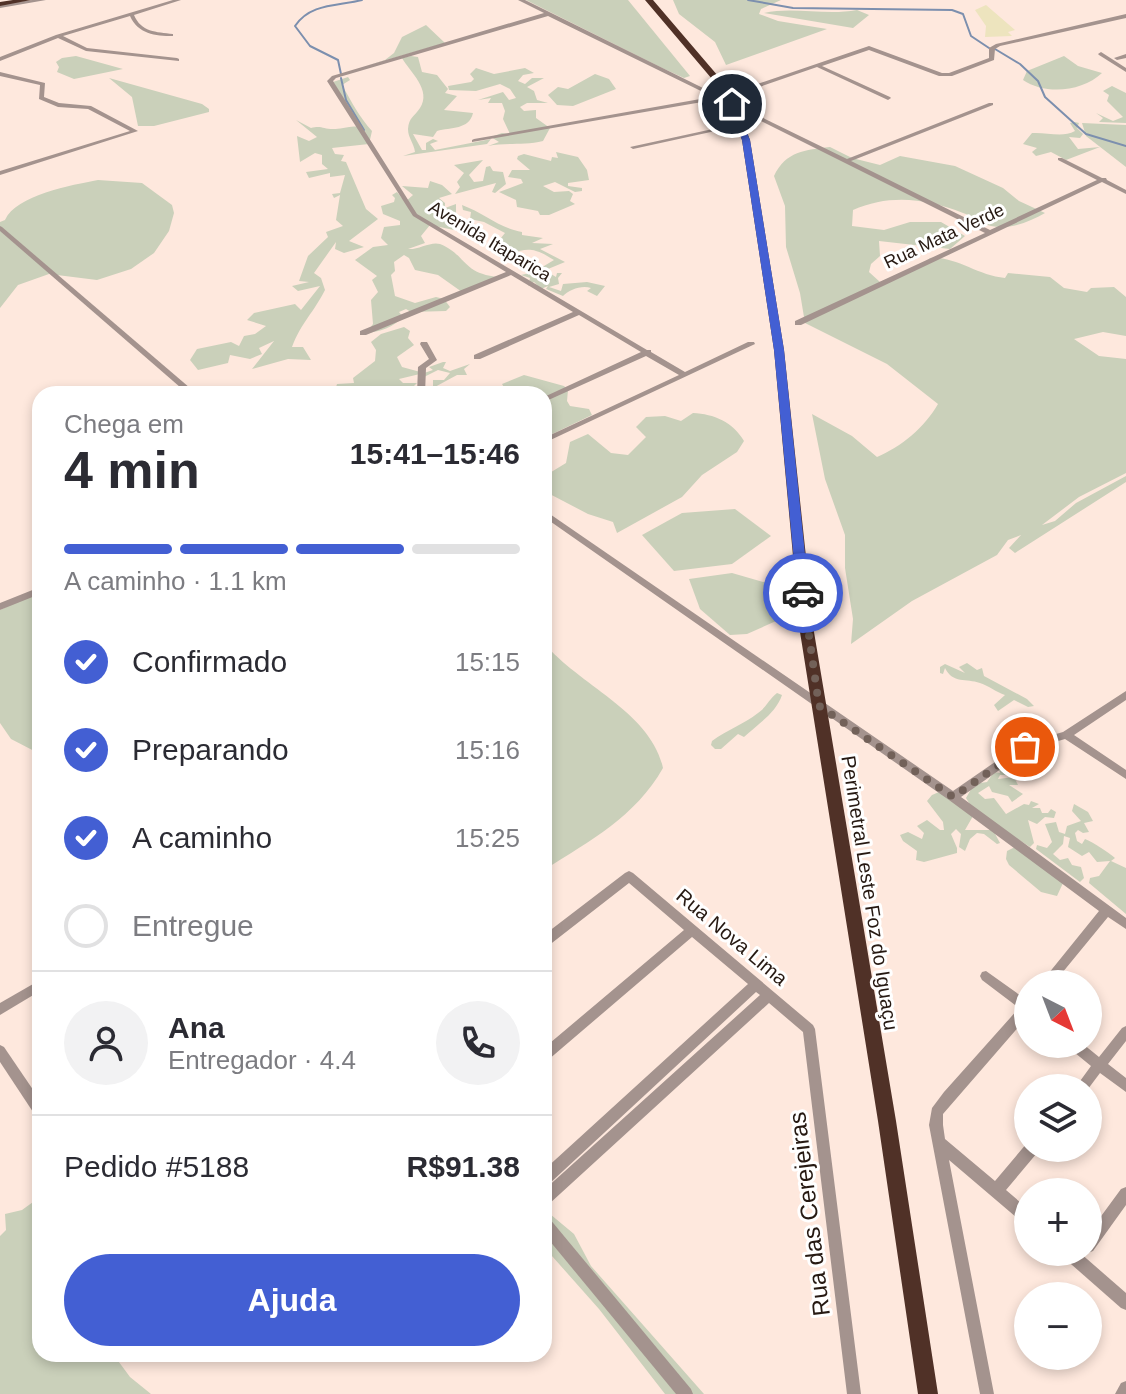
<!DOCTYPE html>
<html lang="pt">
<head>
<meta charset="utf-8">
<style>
  :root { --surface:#fff; --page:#f2f2f3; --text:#2b2b33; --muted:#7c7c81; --line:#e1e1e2; --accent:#435fd3 }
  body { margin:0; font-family:Helvetica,sans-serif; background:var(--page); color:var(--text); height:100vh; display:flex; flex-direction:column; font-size:30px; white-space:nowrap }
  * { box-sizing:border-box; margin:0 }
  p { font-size:26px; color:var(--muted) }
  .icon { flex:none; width:44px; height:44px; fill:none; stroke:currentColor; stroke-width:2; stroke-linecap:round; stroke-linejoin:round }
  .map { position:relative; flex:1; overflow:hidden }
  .drawer { position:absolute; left:32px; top:386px; width:520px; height:976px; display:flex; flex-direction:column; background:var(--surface); border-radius:24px; box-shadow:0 4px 12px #0003 }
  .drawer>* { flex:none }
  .needle { width:52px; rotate:138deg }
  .controls { position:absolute; left:1014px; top:970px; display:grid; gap:16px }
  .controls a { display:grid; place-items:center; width:88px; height:88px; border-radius:50%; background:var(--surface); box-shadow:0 4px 12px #0003; font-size:40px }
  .pin { position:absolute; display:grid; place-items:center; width:68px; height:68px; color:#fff; margin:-34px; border:4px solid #fff; border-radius:50%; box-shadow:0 2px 8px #0007 }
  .courier { position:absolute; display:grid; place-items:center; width:80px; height:80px; margin:-40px; border:6px solid #435fd3; border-radius:50%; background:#fff; color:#222; box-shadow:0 2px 10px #0007 }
  .headline em { font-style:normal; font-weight:600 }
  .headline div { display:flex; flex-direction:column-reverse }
  .headline { display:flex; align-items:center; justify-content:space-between; height:136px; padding:0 32px }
  h1 { font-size:52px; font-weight:600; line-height:60px }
  .bar { display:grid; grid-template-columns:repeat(4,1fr); gap:12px 8px; align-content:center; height:96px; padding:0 32px }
  .bar i { height:10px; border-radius:6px; background:var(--line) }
  .bar .on { background:var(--accent) }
  .bar p { grid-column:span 4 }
  .line { display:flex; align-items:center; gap:20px; padding:0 32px; border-top:2px solid var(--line) }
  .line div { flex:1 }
  .round { display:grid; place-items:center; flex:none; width:84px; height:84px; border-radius:42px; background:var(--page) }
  ol { padding:0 32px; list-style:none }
  li { display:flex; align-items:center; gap:24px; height:88px }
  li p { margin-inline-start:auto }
  li .icon { padding:8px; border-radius:50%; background:var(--accent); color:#fff; stroke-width:4 }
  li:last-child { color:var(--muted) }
  li i { width:44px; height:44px; border:4px solid var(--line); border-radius:50% }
  .button { display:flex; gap:16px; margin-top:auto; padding:16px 32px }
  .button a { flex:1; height:92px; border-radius:48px; background:var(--accent); color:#fff; font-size:32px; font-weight:600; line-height:92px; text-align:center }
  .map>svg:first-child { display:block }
</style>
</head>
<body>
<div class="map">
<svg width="1126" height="1394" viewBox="0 0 1126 1394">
  <rect width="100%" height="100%" fill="#fee8dd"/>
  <g fill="#cad0ba">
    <polygon points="526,0 628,0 690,76 684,78 662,68"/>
    <polygon points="673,0 781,0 761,9 759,14 778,21 827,29 726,65 715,42 679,14"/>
    <path d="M857 10 869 15 853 28 764 13C793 6 825 16 857 10Z"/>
    <polygon points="426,25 445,43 366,66 385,60 394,53 402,37"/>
    <polygon points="76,56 123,69 74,79 57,72 59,67 56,62 62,58"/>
    <path d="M411 56 418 57 422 72 437 75 448 89 445 93 457 96 444 110 473 113C469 130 451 127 437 131L433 137 413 134 422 150H426V143L433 139 438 141 430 144 435 150 491 139 487 144 403 156 415 152C414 143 408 138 408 129 409 117 414 117 420 108 432 90 410 72 402 58Z"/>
    <path d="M1064 56 1078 66 1102 73C1082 92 1045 95 1023 80L1027 71Z"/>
    <path d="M476 68 494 74 525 68 534 73 523 75 518 81 525 84 532 78H544L527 87 534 91 537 100 548 103H527L520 107 524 111 536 110V118L550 128 543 141C524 146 506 142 488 146L499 142 491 137 502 133 510 134 503 119 505 111 502 103H488L491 98 478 100 503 92 509 100 516 98 510 89 500 84 476 91 449 90 448 86 471 82 474 79 470 74Z"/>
    <polygon points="595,74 609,79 616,89 573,106 557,105 548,95 558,87 568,89"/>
    <path d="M348 77 350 80 342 85C351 101 360 118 372 131L369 144 332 148 335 154 344 155 341 161 346 162 366 209 378 219 349 241 364 247 344 253 335 249 336 242 314 273 321 278 325 290C314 312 301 323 292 347H303L311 360 288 359 252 369 274 341 259 348 262 354 250 359 230 355 228 363 198 370 190 360 197 349 231 342 239 346 244 336 255 334 266 326 247 320 254 313 295 304 301 310 320 286 298 291 292 286 309 282 299 281 308 256 328 237 326 232 343 226 336 220 340 195 334 198 332 194 340 193 345 175 330 177V173L309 178 306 172 328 169 322 164V155L315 153 300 162 297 136 309 141 317 137 296 120 311 128C321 125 323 129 333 129 344 130 350 124 362 128L333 82Z"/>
    <polygon points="109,78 202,104 209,109 209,112 154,126 138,126 132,97"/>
    <polygon points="1112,86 1126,93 1126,123 1099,122 1103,118 1096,113 1113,121 1123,117 1107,101 1109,95 1103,91"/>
    <path d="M1075 122 1079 123 1077 128 1083 134 1080 138 1069 137 1078 149 1100 147 1066 160 1051 152 1036 156 1032 152 1037 148 1023 144 1032 133C1047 132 1062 138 1075 131L1070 123Z"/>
    <polygon points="1082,123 1126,125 1126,167 1086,136"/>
    <path d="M830 147 852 158 880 165 900 156 955 166 1003 188 1019 201 1045 213C1029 222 1010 230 991 226 982 224 972 216 963 213 926 198 889 194 853 210L852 226 884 230 910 222H941L965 236 950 249 879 241 880 256 871 264 869 272 880 282 924 263 930 258C956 256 978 276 1005 278L1008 273 1050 277 1064 288 1087 292 1091 288 1114 287 1126 297V336L1103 332 1074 339 1099 356 1126 359V473L1079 497 1042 525 1055 521 1076 503 1126 476V482L1015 553 1009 548 1021 535 1008 540 997 555 912 601 851 644 853 619 845 568V535L825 479 812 414 852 436 877 457C901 447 925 427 938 404L887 364 805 323 800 293 786 247 785 206 774 176C786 151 805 150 830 147Z"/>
    <polygon points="556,152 578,157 587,170 589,180 568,183 568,186 582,188 582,191 575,192 555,182 543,186 554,192 569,191 573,194 570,201 575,204 549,215 540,215 538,211 517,207 516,200 499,192 523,183 521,179 508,177 512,170 530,170 517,159 518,156 524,154 551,161 552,157 558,158"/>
    <polygon points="483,160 469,175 474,182 483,181 486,167 490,166 493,171 503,172 506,184 495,193 492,192 496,183 455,194 460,187 457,182 464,173 454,165"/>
    <path d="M98 180 142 183 172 205 174 213 169 231 154 253 131 269 97 280 49 274 18 285 0 308V222L5 220C16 195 72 185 98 180Z"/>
    <path d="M430 181 442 185 452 194 439 198 445 203V208L456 204V215L461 216 462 223 454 230 430 225 421 236 425 243 408 249C418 250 431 241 440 244 467 255 462 274 499 277L462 292 438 275 415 270 409 258 404 255 394 262 395 271 391 275 395 296 415 303 436 297 444 299 450 307 446 311 411 312 406 309 399 312 403 317C394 327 379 332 366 333L373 324 371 300 378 292 372 280 377 276 355 260 373 247 388 245 381 238 384 227 400 225V221L383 214 381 206 394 202 395 198 392 195 397 192 405 202 413 195 402 186 428 188Z"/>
    <path d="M462 205C484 213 499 228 522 232V235L543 238 532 243 553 244 540 249 565 262 531 276 539 279 551 274 556 277 557 273H562L558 278 559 284 549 287 561 291 563 284 587 282 605 286 597 296 587 291 591 288C581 285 569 290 563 296L546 289 548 286 541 289 534 282 528 286 530 278 521 275 534 272 554 260C548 257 544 253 536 251 519 246 515 260 496 244L505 233 484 222 470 219 471 212 463 210Z"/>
    <polygon points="404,327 410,331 408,338 414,345 397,357 402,367 424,373 433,370 429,367 443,362 446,362 443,368 450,371 470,364 464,369 467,375 457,375 433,388 433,380 444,380 450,373 438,370 424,377 424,373 399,379 403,383 417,383 413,387 403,387 399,394 334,394 337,384 354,383 353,378 375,361 376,350 371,342 381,334"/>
    <polygon points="524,375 564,386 568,390 567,401 570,406 589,409 592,415 544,438 544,394 531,389 523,393 505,389 502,384"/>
    <path d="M693 413C714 414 733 422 744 441L737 452 702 475 682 497 617 533 613 522 588 514 544 491 548 474 566 463 570 442 588 434 611 453 628 455 646 437 636 427 646 417 665 416 681 421Z"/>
    <polygon points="735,509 771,536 732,564 674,571 642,535 682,513"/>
    <polygon points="732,573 774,585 785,617 747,634 730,635 700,609 689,579"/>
    <polygon points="40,591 40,754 11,739 0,723 0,610"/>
    <path d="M544 643C580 686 651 712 663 768 635 817 591 840 544 870Z"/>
    <path d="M967 663 977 670 982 668 984 676 1027 699 1034 706 1028 707 1014 700 998 711 994 705 1005 695C996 692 989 686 980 683 966 678 953 684 945 668L943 674 940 673V667L945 664 965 673 959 667Z"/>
    <path d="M777 693 782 695C776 713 758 724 744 737L738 734 721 749H715L711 745 712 741C727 730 744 724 758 713 766 708 769 699 777 693Z"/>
    <polygon points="1009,761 1023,768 1012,770 1007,775 1000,775 998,779 1014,777 1018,785 1009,785 1023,794 1012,802 1008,796 992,792 989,786 978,793 985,799 994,798 1006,814 1024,804 1029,805 1031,801 1039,804 1032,808 1040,808 1042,813 1048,813 1051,809 1056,812 1054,818 1045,817 1037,824 1028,820 1034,843 1030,847 974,811 966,798 974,784 987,782 994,772 1000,773 999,769"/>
    <polygon points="939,792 973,816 965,830 993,830 1000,843 997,844 984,834 977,833 970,839 965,851 959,847 961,834 956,829 951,834 957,848 957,853 924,862 916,860 917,851 903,841 900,835 908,832 922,839 924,833 917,826 927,820 940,830 944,830 943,822 927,801 932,795"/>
    <path d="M1074 804 1088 812 1093 821 1084 823 1089 832 1083 833 1078 830 1075 833 1077 841 1082 844 1085 839C1093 842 1109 853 1115 858L1111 861 1126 868V914L1089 883 1090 878 1099 876 1110 861 1097 862 1089 852 1082 856 1068 847 1070 838 1064 836 1063 844 1053 854 1060 860 1068 858 1072 865 1081 867 1084 878 1080 882 1036 849 1037 845 1047 848 1052 842 1045 824 1056 822 1059 832 1065 834 1067 826 1081 821 1072 811Z"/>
    <polygon points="1015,847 1063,883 1057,896 1041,892 1009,865 1006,859 1007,851"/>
    <polygon points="40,1197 40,1354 113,1354 130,1377 151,1394 0,1394 0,1236 6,1230 5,1214 22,1210"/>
    <polygon points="544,1209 574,1234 591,1266 704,1394 665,1394 599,1309 544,1247"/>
  </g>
  <polygon fill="#ede4be" points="986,5 1015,30 1008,32 1012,36 985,37 986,26 975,10"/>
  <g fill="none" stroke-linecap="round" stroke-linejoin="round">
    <g stroke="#7c8fae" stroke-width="2">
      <polyline points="748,0 793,8 952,10 963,14 971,36 989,48"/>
      <polyline points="995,49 1020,64 1038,81 1045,97 1086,134 1126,146"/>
      <path d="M341 74 338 60 310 46 295 26C310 3 338 6 362 0"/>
      <polyline points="341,78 346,100 364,130"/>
    </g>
    <g fill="#a4938e" fill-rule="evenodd">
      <polygon points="32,0 46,0 0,8 0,4"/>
      <path d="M173 0H181L134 15C141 32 156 32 173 34V36C155 36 138 34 130 16L63 36 87 48 177 58 179 59V61L86 51 58 38 0 61V57L56 35Z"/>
      <polygon points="518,0 525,0 707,90 714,99 729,128 633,149 630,147 722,127 708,101 472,142 472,140 474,139 706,98 703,92 548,16 336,78 333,81 417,214 647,350 651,350 651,352 685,372 748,342 754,342 755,344 544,443 544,438 679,375 646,356 544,402 544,397 641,352 579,315 480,359 474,359 474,355 573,312 511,275 366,335 360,335 360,331 506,272 413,216 327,81 332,76 544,13"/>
      <polygon points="1126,14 1126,18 1000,46 995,49 994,60 952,76 939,76 869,50 822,66 890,97 891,98 888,100 817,67 745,92 758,114 765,119 847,159 989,103 993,103 993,105 851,161 990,230 1097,180 1058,160 1058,158 1062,158 1102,178 1106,178 1107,180 1126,190 1126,194 1102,182 801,325 795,325 795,321 985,233 761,121 754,116 739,91 740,90 869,46 942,73 949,73 989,58 989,48 996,44"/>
      <polygon points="1101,52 1126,68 1126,72 1099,55 1098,54"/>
      <polygon points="1126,54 1126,58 1117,60 1114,58"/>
      <polygon points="0,72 45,83 44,97 59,103 91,106 138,131 0,175 0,171 130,131 88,109 58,107 39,99 40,85 0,76"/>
      <polygon points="0,226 2,227 197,394 188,394 0,231"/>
      <polygon points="421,342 427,342 437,360 426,368 425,394 417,394 418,367 429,359 420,344"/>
      <polygon points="544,510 953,791 1021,744 1063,732 1126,691 1126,700 1074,735 1126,770 1126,779 1065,739 1028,750 961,797 1126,918 1126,929 1108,917 1053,984 1040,984 1099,911 949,800 544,517"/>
      <polygon points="40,587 40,594 0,610 0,603"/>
      <polygon points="629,871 633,873 813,1025 815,1029 861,1394 847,1394 803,1032 769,1003 549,1204 544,1206 544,1190 760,995 756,992 549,1184 544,1186 544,1170 748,984 692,937 548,1060 544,1062 544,1048 684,930 629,883 548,946 544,947 544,935 625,873"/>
      <polygon points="986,971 1028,1001 1028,1016 943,1114 943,1125 945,1139 995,1181 1027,1143 1028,1148 1039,1148 1037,1153 1006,1190 1028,1209 1028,1225 1023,1223 949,1160 994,1394 980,1394 929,1125 932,1108 944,1092 1019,1008 982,980 980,976 982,972"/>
      <polygon points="40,980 40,991 0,1015 0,1003"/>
      <polygon points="1126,1026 1126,1041 1108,1064 1126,1078 1126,1092 1100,1073 1088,1089 1075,1088 1091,1066 1069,1048 1067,1044 1083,1044 1099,1057 1122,1028"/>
      <polygon points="0,1045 4,1047 40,1100 40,1117 35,1115 0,1062"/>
      <polygon points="1126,1187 1126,1205 1093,1251 1088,1253 1086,1252 1088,1252 1088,1234 1121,1189"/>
      <polygon points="544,1216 549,1218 691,1389 693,1394 676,1394 544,1234"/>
      <polygon points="1061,1252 1079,1252 1126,1293 1126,1310 1121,1308 1063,1257"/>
      <polygon points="1126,1381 1126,1394 1115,1394 1121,1383"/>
    </g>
    <g fill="#503127" fill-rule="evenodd">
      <polygon points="13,0 31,0 0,6 0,2"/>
      <polygon points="645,0 653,0 718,76 736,104 750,140 784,350 814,632 896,1121 938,1394 918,1394 878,1121 800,632 774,350 742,140 728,104 712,79"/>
    </g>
  </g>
  <polygon fill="#435fd3" points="729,102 735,104 750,140 784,350 809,593 803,597 797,593 774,350 742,140"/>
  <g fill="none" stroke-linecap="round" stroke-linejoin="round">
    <polyline stroke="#726159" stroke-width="8" stroke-dasharray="0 14.4" points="803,593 819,706 953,797 1025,747"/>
  </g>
  <g text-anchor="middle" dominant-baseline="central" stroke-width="6" stroke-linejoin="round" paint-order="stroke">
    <g font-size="18" fill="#261912" stroke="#fff">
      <text transform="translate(944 236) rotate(-25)">Rua Mata Verde</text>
      <text transform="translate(490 241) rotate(31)">Avenida Itaparica</text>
    </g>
    <g font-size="20" fill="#261912" stroke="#fff">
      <text transform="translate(870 893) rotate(81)">Perimetral Leste Foz do Iguaçu</text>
      <text transform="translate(732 937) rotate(40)">Rua Nova Lima</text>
    </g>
    <g font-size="24" fill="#261912" stroke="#fff">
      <text transform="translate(809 1214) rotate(-97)">Rua das Cerejeiras</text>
    </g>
  </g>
</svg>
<div class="controls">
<a><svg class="needle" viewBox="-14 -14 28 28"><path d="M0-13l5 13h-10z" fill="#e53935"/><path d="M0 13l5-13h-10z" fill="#7c7c81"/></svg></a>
<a><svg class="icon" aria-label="layers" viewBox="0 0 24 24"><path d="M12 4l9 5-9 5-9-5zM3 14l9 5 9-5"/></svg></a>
<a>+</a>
<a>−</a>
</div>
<div class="pin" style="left:1025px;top:747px;background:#ea580c"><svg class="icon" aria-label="bag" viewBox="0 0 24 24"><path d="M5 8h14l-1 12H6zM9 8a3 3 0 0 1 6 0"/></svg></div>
<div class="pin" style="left:732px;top:104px;background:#1f2937"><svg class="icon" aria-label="home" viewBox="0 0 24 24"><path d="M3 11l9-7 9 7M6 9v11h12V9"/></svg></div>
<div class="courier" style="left:803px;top:593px"><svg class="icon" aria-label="car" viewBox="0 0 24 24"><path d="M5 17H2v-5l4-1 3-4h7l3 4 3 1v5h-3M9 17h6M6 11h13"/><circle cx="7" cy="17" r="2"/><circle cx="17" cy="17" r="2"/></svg></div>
<section class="drawer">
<div class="headline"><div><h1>4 min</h1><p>Chega em</p></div><em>15:41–15:46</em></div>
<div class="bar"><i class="on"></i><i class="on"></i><i class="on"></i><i></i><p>A caminho · 1.1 km</p></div>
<ol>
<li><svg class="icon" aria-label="check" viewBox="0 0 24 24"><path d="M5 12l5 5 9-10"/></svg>Confirmado<p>15:15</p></li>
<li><svg class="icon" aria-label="check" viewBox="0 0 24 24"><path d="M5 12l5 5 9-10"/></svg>Preparando<p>15:16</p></li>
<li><svg class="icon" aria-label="check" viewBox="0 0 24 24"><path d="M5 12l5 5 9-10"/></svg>A caminho<p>15:25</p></li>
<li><i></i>Entregue</li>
</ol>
<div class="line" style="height:144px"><a class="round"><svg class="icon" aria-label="person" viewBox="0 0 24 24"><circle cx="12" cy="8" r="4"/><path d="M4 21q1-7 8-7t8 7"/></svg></a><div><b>Ana</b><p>Entregador · 4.4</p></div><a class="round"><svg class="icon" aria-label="phone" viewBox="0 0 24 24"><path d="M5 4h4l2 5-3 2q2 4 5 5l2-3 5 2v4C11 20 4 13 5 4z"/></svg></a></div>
<div class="line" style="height:104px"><div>Pedido #5188</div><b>R$91.38</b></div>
<div class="button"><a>Ajuda</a></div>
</section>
</div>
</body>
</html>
